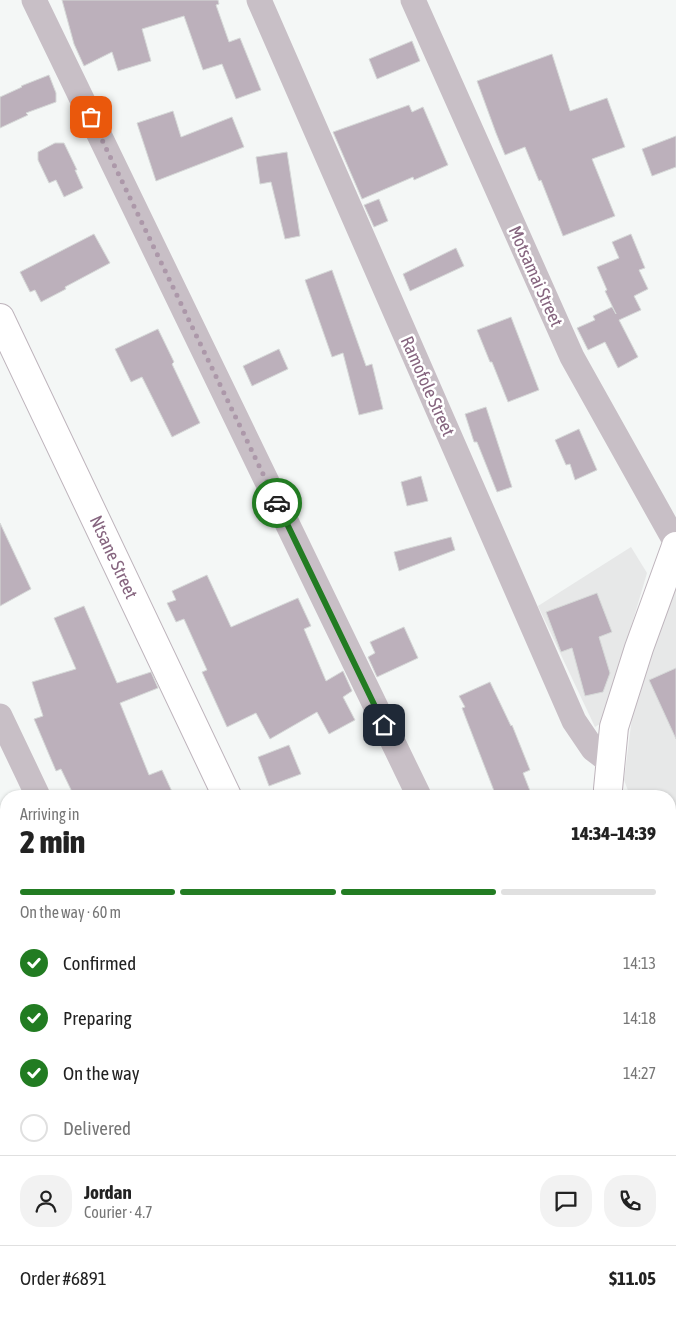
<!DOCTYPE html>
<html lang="en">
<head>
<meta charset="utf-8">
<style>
  :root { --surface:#fff; --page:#f2f2f2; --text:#222; --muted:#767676; --line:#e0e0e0; --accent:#227c22 }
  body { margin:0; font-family:"Asap Condensed",sans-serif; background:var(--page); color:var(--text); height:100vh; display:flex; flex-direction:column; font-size:19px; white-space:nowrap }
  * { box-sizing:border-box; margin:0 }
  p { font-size:16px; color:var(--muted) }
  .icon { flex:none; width:28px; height:28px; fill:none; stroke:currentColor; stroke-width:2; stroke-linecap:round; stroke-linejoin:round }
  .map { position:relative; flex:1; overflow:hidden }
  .panel { position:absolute; left:0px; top:790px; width:676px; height:531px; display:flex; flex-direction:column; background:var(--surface); border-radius:20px 20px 0 0; box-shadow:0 1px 4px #0004 }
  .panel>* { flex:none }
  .pin { position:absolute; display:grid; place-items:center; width:42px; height:42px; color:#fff; margin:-21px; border-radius:10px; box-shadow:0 2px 8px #0006 }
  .courier { position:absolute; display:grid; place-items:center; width:50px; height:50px; margin:-25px; border:4px solid #227c22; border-radius:50%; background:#fff; color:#222; box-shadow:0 1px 6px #0007 }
  .summary em { font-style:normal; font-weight:800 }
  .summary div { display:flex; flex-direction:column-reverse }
  .summary { display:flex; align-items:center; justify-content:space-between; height:85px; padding:0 20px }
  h1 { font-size:32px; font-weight:800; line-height:38px }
  .bar { display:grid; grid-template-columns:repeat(4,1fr); gap:8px 5px; align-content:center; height:60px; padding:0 20px }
  .bar i { height:6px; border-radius:4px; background:var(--line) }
  .bar .on { background:var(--accent) }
  .bar p { grid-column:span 4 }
  .line { display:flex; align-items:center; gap:12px; padding:0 20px; border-top:1px solid var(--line) }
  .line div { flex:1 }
  .round { display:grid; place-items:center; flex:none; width:52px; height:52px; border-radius:20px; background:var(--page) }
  ol { padding:0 20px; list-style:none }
  li { display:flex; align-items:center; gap:15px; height:55px }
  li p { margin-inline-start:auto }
  li .icon { padding:5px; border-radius:50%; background:var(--accent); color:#fff; stroke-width:4 }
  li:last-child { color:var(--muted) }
  li i { width:28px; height:28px; border:2px solid var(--line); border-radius:50% }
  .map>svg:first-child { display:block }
</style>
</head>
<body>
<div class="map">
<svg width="676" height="1321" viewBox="0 0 676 1321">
  <rect width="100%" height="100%" fill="#f4f7f6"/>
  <g fill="#e7e8e8">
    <polygon points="631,547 647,573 603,722 595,727 538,606"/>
    <polygon points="676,581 676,816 670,820 670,796 630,796 624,780 635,694"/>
    <polygon points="6,851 6,1142 0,1145 0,854"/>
    <polygon points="262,1315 307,1315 310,1321 247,1321"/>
  </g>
  <g fill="#bcb0bb" stroke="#d6d9d8">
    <polygon points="62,0 218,0 219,4 216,5 229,42 240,38 261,90 236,99 222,64 203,70 184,16 142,29 151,61 118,71 112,52 84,66 74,44"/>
    <polygon points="412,41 420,61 377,79 369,59"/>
    <polygon points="552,54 570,111 607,98 625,147 592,159 615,216 563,236 541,180 539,181 525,147 505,155 496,133 477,81"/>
    <polygon points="49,75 56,93 56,102 26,113 28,115 0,128 0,97 22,87 21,86"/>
    <polygon points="409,105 412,112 423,107 448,165 414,180 413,177 362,199 333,132"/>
    <polygon points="173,111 181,137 232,117 244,147 156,181 137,123"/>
    <polygon points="676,136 676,167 652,176 642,149"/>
    <polygon points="55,143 64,143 77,170 75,170 83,188 64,197 56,180 49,183 38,160 38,152"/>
    <polygon points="287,152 300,236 285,239 271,182 260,184 256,157"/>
    <polygon points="379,199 388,221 374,227 364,205"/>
    <polygon points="94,234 110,263 65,287 66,289 41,302 35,290 30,292 20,272"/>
    <polygon points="631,234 645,268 639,270 648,289 634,296 641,310 619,320 638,357 618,368 605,342 588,350 577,328 595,320 593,316 612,307 616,314 605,291 607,290 597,267 619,258 612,242"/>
    <polygon points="456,248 464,266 410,291 403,274"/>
    <polygon points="332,270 366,366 372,364 383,409 359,415 343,353 332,357 305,280"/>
    <polygon points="511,317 539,390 508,402 492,362 490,362 477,330"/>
    <polygon points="158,329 174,362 172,364 200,423 172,437 142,377 131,382 115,349"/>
    <polygon points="279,349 288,369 252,386 243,366"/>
    <polygon points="486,407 512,487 497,492 477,442 474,442 465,414"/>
    <polygon points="579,429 597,470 575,480 570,464 566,465 555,440"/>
    <polygon points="421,476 428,501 407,506 401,482"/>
    <polygon points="0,523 31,589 0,606"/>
    <polygon points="451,537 455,550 399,571 394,552"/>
    <polygon points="207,575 231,627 298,598 311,626 304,629 326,681 343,671 352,691 343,697 355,720 329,734 317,712 270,739 256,713 227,727 202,672 207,670 184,619 176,622 167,603 176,600 172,591"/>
    <polygon points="597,593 612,632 599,637 610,673 603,692 585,696 572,648 561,652 546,612"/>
    <polygon points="84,606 117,683 151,672 158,688 120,703 149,775 162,770 174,796 74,796 61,769 56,771 34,719 43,716 32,682 76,669 54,618"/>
    <polygon points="404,627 418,658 377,677 368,657 375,653 370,642"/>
    <polygon points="676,668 676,739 649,680"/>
    <polygon points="490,682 511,726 512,725 530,770 523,773 532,796 496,796 462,708 465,707 459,696"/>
    <polygon points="289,745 301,774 269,786 258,757"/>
  </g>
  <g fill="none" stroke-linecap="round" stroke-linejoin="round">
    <g stroke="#beb4bc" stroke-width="30">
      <g id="secondary">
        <polyline points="0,318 227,796"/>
        <polyline points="608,796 608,789 614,727 639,648 676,546"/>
        <polyline points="670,839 676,836"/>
        <polyline points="0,1171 6,1168"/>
      </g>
    </g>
    <g stroke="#c8bfc6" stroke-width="25">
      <polyline points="34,0 419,796"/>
      <polyline points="259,0 574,721 593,749 610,762"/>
      <polyline points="413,0 572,357 676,543"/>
      <polyline points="0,716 38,796"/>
      <polyline points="670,953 676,966"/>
      <polyline points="670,1313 674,1321"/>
      <polyline points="75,1315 78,1321"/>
      <polyline points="284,1315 286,1321"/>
      <polyline points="467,1315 469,1321"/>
    </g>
    <use href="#secondary" stroke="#fff" stroke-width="28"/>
  </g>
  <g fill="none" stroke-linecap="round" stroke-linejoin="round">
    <polyline stroke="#ac98a9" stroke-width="5" stroke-dasharray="0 9" points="91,117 277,503"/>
    <polyline stroke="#227c22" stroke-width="6" points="277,503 384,725"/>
  </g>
  <g text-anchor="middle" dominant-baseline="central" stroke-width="5" stroke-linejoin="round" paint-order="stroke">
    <g font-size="18" fill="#86657f" stroke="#fff">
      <text transform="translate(536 276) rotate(66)">Motsamai Street</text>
      <text transform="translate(428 386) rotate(66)">Ramofole Street</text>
      <text transform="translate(114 557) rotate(65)">Ntsane Street</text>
    </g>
  </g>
</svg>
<div class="pin" style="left:91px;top:117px;background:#ea580c"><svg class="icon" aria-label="bag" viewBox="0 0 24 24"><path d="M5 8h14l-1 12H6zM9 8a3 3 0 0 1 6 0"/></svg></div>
<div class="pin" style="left:384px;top:725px;background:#1f2937"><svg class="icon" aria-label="home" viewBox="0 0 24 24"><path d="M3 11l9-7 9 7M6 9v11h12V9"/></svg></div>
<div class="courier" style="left:277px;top:503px"><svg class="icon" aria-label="car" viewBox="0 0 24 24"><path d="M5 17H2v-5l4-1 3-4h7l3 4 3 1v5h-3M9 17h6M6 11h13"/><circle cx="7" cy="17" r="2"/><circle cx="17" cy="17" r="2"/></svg></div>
<section class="panel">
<div class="summary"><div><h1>2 min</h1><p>Arriving in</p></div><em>14:34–14:39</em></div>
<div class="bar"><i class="on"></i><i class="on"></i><i class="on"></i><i></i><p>On the way · 60 m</p></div>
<ol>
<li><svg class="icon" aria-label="check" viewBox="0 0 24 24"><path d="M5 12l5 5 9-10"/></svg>Confirmed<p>14:13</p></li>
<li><svg class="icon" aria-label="check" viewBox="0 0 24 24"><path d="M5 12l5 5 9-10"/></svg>Preparing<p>14:18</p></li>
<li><svg class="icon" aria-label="check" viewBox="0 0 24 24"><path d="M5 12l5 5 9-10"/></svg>On the way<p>14:27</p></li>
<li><i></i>Delivered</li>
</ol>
<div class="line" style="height:90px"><a class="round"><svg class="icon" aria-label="person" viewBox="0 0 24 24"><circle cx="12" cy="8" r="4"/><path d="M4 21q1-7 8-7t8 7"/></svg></a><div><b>Jordan</b><p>Courier · 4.7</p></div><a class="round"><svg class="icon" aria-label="chat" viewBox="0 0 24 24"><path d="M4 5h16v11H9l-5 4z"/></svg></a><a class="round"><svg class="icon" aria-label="phone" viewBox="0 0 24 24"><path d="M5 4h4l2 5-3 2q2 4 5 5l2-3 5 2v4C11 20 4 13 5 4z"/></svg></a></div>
<div class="line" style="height:65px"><div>Order #6891</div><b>$11.05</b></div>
</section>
</div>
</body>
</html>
